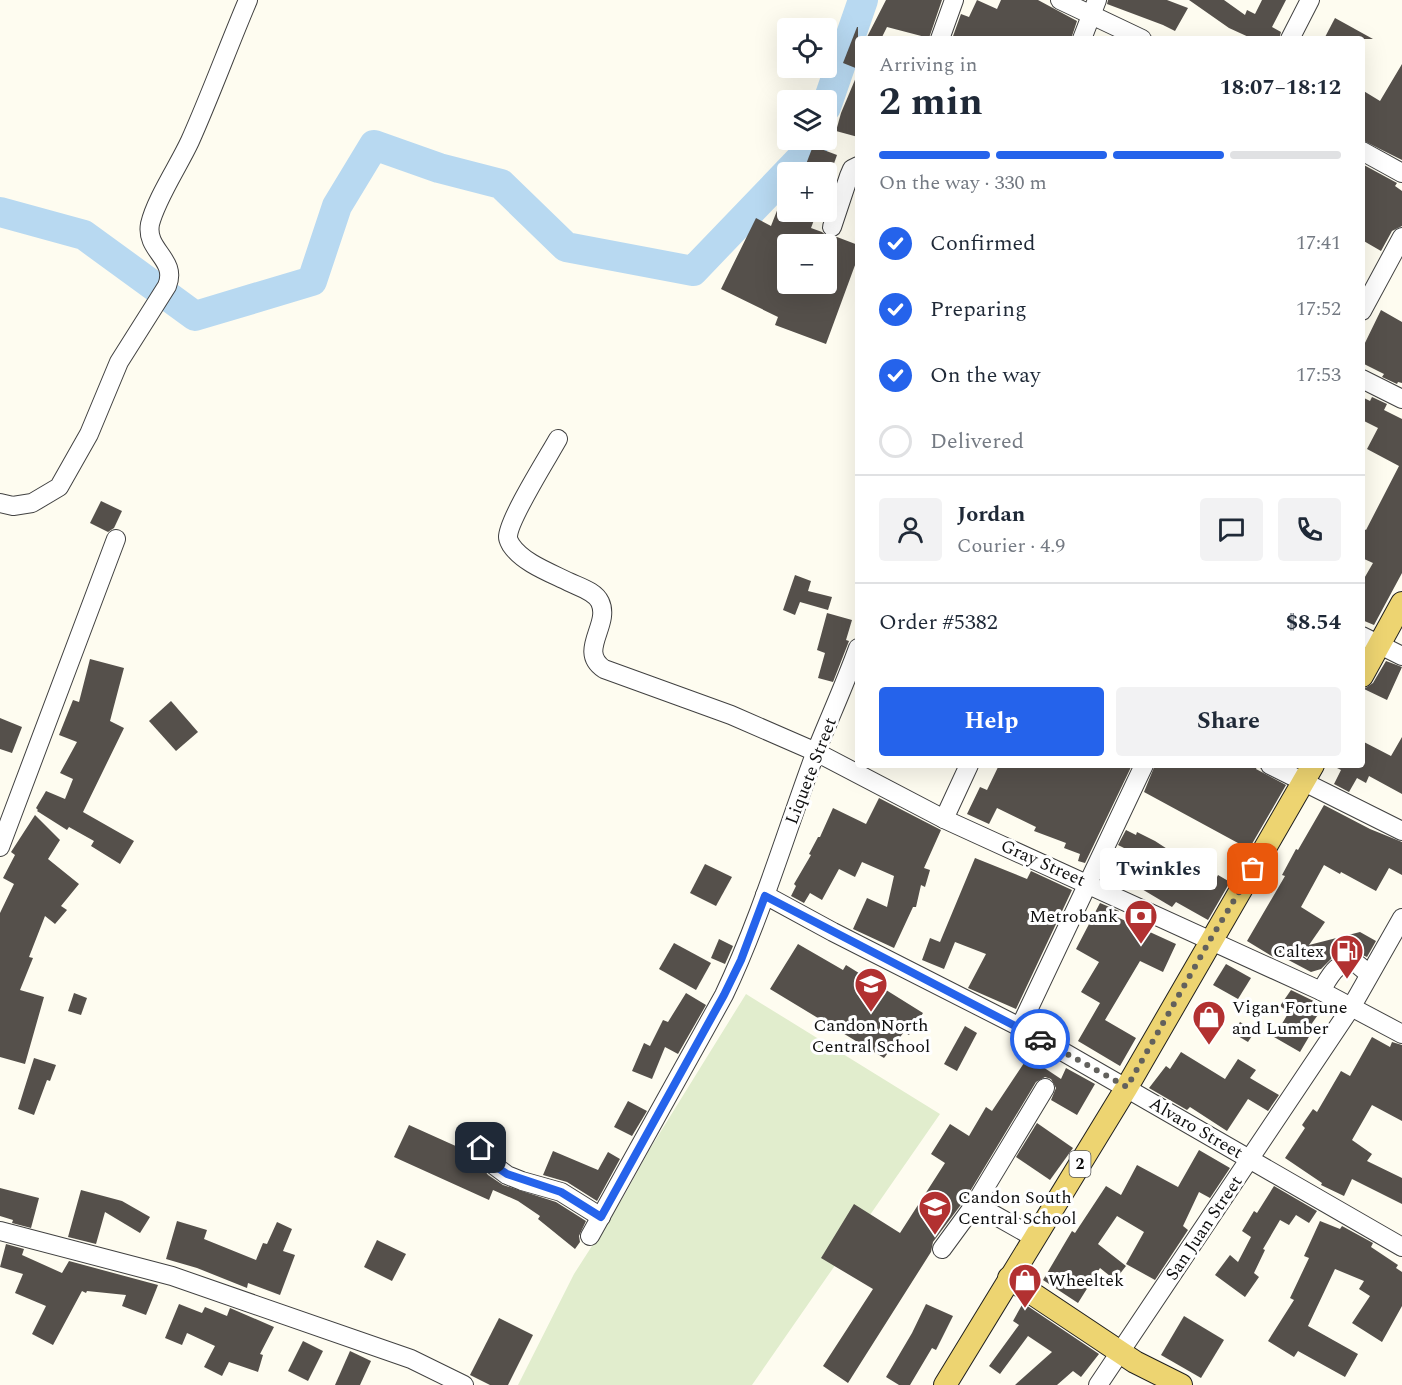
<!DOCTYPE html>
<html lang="en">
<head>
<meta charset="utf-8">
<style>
  :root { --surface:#fff; --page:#f2f2f3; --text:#1f2937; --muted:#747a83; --line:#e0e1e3; --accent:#2563eb }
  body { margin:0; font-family:Spectral,serif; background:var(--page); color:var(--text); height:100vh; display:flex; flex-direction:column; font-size:22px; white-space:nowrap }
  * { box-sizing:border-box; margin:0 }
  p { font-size:20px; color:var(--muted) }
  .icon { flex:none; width:33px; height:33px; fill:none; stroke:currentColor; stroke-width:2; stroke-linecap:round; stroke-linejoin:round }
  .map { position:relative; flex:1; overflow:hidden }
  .sheet { position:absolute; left:855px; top:36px; width:510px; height:732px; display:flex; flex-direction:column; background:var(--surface); border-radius:6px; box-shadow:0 6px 24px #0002 }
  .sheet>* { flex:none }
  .tools { position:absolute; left:777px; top:18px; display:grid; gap:12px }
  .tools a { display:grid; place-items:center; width:60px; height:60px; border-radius:6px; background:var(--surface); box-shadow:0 6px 24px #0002; font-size:30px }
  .pin { position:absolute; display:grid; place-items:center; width:51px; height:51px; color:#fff; margin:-26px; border-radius:12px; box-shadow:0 3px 9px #0006 }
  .courier { position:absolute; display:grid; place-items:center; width:60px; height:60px; margin:-30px; border:4px solid #2563eb; border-radius:50%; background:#fff; color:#222; box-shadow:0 2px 8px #0007 }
  .bubble { position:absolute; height:42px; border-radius:6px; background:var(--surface); box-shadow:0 6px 24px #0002; font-size:20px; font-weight:700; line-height:42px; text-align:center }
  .summary em { font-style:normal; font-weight:700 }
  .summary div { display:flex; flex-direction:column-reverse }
  .summary { display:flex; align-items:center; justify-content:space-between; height:102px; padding:0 24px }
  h1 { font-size:39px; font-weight:700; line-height:45px }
  .bar { display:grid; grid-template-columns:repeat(4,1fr); gap:9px 6px; align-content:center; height:72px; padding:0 24px }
  .bar i { height:8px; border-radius:4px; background:var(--line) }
  .bar .on { background:var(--accent) }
  .bar p { grid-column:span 4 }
  .line { display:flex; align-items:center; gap:15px; padding:0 24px; border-top:2px solid var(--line) }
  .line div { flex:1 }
  .round { display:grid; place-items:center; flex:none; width:63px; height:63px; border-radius:6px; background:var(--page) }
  ol { padding:0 24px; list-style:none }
  li { display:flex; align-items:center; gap:18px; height:66px }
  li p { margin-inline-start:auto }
  li .icon { padding:6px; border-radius:50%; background:var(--accent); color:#fff; stroke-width:4 }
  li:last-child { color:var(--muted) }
  li i { width:33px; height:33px; border:3px solid var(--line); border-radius:50% }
  .action { display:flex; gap:12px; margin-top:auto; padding:12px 24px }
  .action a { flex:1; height:69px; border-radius:6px; background:var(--accent); color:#fff; font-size:24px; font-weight:700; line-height:69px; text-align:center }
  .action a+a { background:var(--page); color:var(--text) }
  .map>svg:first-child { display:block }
</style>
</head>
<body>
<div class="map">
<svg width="1402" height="1385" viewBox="0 0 1402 1385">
  <rect width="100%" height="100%" fill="#fefcf0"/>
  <polygon fill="#e1edcd" points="746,994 940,1114 752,1385 518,1385 574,1274 624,1196 648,1152"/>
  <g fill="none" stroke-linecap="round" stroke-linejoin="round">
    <g stroke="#b8d9f1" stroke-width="30">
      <polyline points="826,107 863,0"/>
      <polyline points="0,212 84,235 195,316 312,281 337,206 374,145 439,168 501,184 566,247 693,271 813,146 815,140"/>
    </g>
  </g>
  <g fill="#55504b" fill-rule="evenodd">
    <polygon points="886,0 942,0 929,38 887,27 881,39 866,39"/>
    <polygon points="977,0 997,9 1001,0 1038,0 1077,21 1071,39 952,39 961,14 969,17"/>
    <polygon points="1108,0 1167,0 1188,8 1175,31 1163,25 1107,4"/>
    <polygon points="1189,0 1224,0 1245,15 1247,10 1255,14 1262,0 1286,0 1272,27 1281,32 1279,39 1253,39 1229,28"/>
    <polygon points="1335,18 1373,39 1324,39"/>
    <polygon points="857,27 858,27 858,69 843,63"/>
    <polygon points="1402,64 1402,160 1362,140 1362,90 1380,101"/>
    <polygon points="857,75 858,75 858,137 836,131 841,113"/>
    <polygon points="813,146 837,155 831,172 803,172"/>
    <polygon points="1362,164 1397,183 1395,186 1402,191 1402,226 1392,231 1381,251 1362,240"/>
    <path d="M787 185 788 216 789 212H817L811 228 822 232 828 237H837L858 245V257L826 344 775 325 778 317 721 289 756 218 771 226ZM788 244H826V284H778L788 264Z"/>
    <polygon points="1381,310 1402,322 1402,383 1398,382 1397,384 1382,377 1384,374 1362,363 1362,349"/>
    <polygon points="1362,397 1370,401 1372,397 1387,404 1384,410 1402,419 1402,573 1374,625 1362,620 1362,582 1373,563 1362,558 1362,528 1366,530 1399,466 1367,449 1378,428 1362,420"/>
    <polygon points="101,501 122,511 114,528 108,532 90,523"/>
    <polygon points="795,575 811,581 808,591 832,597 828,610 800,602 795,615 783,610"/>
    <polygon points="827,613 852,620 846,640 849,641 833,682 818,678 825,653 817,650"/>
    <polygon points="90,659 124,668 110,721 124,728 83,812 134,841 120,864 91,846 94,841 69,827 67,830 37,811 38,810 36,808 46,791 65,799 73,779 60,773 77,742 59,735 73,700 79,702"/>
    <polygon points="1386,661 1402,667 1387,700 1364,689 1373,683"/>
    <polygon points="171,701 198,732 176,751 149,721"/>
    <polygon points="0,718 22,727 12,753 0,749"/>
    <polygon points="1402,737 1402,794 1369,776 1366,783 1357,778 1349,792 1334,784 1341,770 1331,765 1362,765 1362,741 1391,756"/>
    <polygon points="999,765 1132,765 1085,863 1078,861 1080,854 1064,848 1066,843 1034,831 1036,827 997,808 989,824 967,814 980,787 987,790"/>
    <polygon points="1155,765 1258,765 1256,769 1286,785 1249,849 1144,792"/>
    <polygon points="879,798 941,830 924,868 930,870 925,887 921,885 916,907 913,907 894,948 853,929 867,898 887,907 894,876 862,862 855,877 839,869 822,900 810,893 804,903 791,896 796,886 794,884 811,855 809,854 818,837 820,837 833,808 866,824"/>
    <polygon points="1324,805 1370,829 1402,842 1402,875 1389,868 1376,891 1341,872 1340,874 1324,865 1301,907 1325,922 1309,945 1360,932 1376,941 1367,957 1358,953 1342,953 1332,958 1321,969 1311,972 1279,955 1275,958 1247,941 1285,876 1282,875 1296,849 1298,850"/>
    <polygon points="35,815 60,840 48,859 79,884 61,906 67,910 55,924 45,916 29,957 33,958 20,990 44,997 25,1064 0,1057 0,913 14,884 3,878 15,855 11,852"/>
    <polygon points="1126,830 1136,835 1137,832 1155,841 1195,867 1197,864 1217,877 1218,875 1230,882 1208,920 1176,902 1172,907 1130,882 1128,884 1114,877 1128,850 1118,845"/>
    <polygon points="975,858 1027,879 1031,871 1072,890 1016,1009 968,988 986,954 955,942 944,969 922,960 930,938 940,942"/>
    <polygon points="705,864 732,877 716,906 690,893"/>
    <polygon points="1100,903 1119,911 1117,917 1176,944 1163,972 1140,961 1105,1020 1136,1038 1120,1066 1078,1041 1100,1003 1081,992 1099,962 1076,949"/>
    <polygon points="719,939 733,946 725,964 711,958"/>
    <polygon points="674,943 711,963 696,990 659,969"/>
    <polygon points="798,944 843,970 846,965 923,1013 909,1035 904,1032 884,1058 770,989"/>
    <polygon points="1226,964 1251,978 1238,999 1213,985"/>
    <polygon points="1291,990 1324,1006 1306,1032 1310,1035 1300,1052 1274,1037 1289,1012 1280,1006"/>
    <polygon points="74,993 87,998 81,1015 68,1011"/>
    <polygon points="686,993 706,1005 678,1054 665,1047 652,1079 632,1071 644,1043 650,1046 663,1020 668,1022"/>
    <polygon points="1240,1022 1255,1031 1248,1042 1233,1033"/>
    <polygon points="965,1026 977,1033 957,1071 944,1064"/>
    <polygon points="1372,1037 1390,1047 1392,1042 1402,1045 1402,1121 1372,1105 1352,1140 1372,1154 1367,1161 1402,1178 1402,1204 1352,1179 1344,1196 1321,1185 1322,1183 1285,1158 1305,1128 1302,1125 1313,1109 1317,1112 1341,1071 1350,1076"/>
    <polygon points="1181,1052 1225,1079 1238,1059 1256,1070 1250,1078 1279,1095 1268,1111 1248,1099 1227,1131 1190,1107 1187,1110 1149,1088 1166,1066 1170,1069"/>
    <polygon points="1028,1057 1061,1079 1066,1068 1095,1084 1077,1115 1051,1100 1056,1088 1051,1079 1045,1077 1036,1082 966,1198 933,1242 931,1252 848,1383 823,1366 873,1289 821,1258 854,1204 900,1233 945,1163 931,1154 950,1124 969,1136 986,1107 992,1111"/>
    <polygon points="34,1058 56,1065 50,1081 47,1080 34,1115 18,1109"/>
    <polygon points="628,1101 647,1111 632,1136 614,1127"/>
    <polygon points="1037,1123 1073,1148 1050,1180 1016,1157"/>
    <polygon points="409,1125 469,1152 466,1157 478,1162 488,1175 503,1185 556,1202 586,1221 579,1236 580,1242 575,1249 538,1219 540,1216 518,1201 493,1190 489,1200 394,1157"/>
    <polygon points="1199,1150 1230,1168 1210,1198 1199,1192 1183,1226 1188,1230 1155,1280 1126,1264 1144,1232 1117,1216 1098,1244 1126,1266 1115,1280 1100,1268 1078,1303 1043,1280 1072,1231 1075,1233 1106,1186 1121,1195 1137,1165 1178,1187"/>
    <polygon points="553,1151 598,1170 608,1152 620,1159 597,1201 567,1182 543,1175"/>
    <polygon points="1274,1186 1317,1211 1309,1223 1296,1215 1289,1225 1280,1220 1263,1249 1265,1250 1254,1273 1259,1277 1245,1297 1215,1275 1230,1255 1238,1262 1251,1237 1242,1231 1254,1211 1257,1213"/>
    <polygon points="0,1188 39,1198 31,1228 12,1223 13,1220 0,1216"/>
    <polygon points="81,1190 122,1201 150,1217 140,1233 105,1212 96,1244 68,1237"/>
    <polygon points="177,1221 207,1230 204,1239 256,1260 263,1243 267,1244 277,1222 292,1229 283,1251 295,1255 280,1295 248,1283 247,1288 197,1268 166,1259"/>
    <polygon points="1320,1221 1340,1229 1342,1226 1373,1243 1371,1247 1398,1265 1396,1268 1402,1272 1402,1306 1382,1342 1352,1323 1370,1296 1359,1289 1364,1281 1335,1269 1308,1326 1358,1354 1345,1377 1298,1351 1294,1357 1268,1341 1294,1300 1290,1298 1309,1258 1304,1256"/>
    <polygon points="377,1240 406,1254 392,1281 364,1267"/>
    <polygon points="6,1244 24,1249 22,1255 62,1273 69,1261 158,1285 146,1315 122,1306 126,1295 87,1291 86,1293 82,1291 53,1345 32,1334 46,1306 15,1293 23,1274 0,1267"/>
    <polygon points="1023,1303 1099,1354 1081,1377 1073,1371 1057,1385 1015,1385 1052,1352 1028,1336 1000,1374 989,1366 1019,1325 1013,1321"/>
    <polygon points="179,1304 202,1313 205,1307 227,1316 230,1308 274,1327 260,1354 263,1355 258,1372 229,1362 222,1376 204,1367 215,1346 187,1333 182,1345 165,1338"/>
    <polygon points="926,1304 953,1316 936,1350 932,1348 910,1385 899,1385 886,1377 912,1333"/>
    <polygon points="1184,1316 1224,1340 1201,1378 1161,1355"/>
    <polygon points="499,1318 533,1335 508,1385 490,1385 470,1375"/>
    <polygon points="303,1341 323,1351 308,1381 288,1371"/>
    <polygon points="350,1351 371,1361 360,1385 335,1385"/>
  </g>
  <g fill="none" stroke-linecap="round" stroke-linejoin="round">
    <g stroke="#414141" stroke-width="20">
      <g id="minor">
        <polyline points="1060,0 1142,39"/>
        <polyline points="940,39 954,0"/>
        <polyline points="1082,39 1097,0"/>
        <polyline points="1290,39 1310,0"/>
        <polyline points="1362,151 1402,173"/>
        <polyline points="832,227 849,176 852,169 858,166"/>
        <polyline points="1362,311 1402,237"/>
        <polyline points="1362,379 1402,399"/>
        <path d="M558 439C548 457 508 520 508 537 508 540 510 543 511 545 523 563 551 573 569 582 579 587 595 591 600 602 611 625 577 651 604 669L731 715 816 752 944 819 1321 991 1402 1034"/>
        <path d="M0 503 13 506 32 503 59 487 89 434 119 362 167 286C178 259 145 251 150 224 156 199 179 165 190 141 211 94 228 47 248 0"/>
        <polyline points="1362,636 1402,656"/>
        <polyline points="1270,765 1402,831"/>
        <polyline points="944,819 969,765"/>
        <polyline points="0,847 116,539"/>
        <polyline points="765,895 833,932 1020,1027 1402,1247"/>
        <path d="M1321 991C1330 976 1337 959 1357 964L1369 974"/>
        <polyline points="1020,1027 1144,765"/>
        <polyline points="481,1148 495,1166 507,1175 522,1181 561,1192 601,1217"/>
        <polyline points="975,1204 1035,1238"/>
        <polyline points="0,1231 172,1276 411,1359 464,1385"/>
        <path d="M590 1236 724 995C761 917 785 835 815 754 829 719 845 684 858 648"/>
        <polyline points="942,1249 975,1204 1045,1088"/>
        <polyline points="1098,1385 1352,1006 1402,918"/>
      </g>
    </g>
    <g stroke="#1f1f1f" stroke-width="24">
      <g id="major">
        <polyline points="1362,676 1402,603"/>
        <polyline points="1009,1278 1135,1362 1181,1385"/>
        <polyline points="945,1385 1127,1087 1313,765"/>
      </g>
    </g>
    <use href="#minor" stroke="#fff" stroke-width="18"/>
    <use href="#major" stroke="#edd471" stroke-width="22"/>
  </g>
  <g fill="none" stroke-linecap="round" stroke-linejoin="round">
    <polyline stroke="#62615d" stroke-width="6" stroke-dasharray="0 10.8" points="1040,1039 1127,1087 1210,940 1253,869"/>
    <polyline stroke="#2563eb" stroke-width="8" points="481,1148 495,1166 507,1174 561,1192 601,1217 724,995 741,960 765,896 1040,1039"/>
  </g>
  <defs>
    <g id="bank-pin" transform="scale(1.725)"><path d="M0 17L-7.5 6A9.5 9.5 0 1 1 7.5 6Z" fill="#b23131" stroke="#fff"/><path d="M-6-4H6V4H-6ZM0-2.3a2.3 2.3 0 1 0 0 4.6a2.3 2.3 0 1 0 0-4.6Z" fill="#fff"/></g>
    <g id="fuel-pin" transform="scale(1.725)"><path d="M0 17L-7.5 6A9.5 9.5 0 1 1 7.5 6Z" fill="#b23131" stroke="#fff"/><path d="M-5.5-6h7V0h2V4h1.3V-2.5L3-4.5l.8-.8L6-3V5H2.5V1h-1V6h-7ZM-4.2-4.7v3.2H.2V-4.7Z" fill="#fff"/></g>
    <g id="school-pin" transform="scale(1.725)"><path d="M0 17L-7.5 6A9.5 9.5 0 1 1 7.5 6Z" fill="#b23131" stroke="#fff"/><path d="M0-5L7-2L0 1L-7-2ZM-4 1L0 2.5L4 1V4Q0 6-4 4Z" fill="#fff"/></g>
    <g id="shop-pin" transform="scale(1.725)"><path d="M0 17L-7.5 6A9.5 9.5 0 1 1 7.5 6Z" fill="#b23131" stroke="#fff"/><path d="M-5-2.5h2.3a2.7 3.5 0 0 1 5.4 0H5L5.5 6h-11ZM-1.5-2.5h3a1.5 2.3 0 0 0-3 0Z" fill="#fff"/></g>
  </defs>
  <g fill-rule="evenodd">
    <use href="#bank-pin" x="1141" y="916"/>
    <use href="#fuel-pin" x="1347" y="951"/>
    <use href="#school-pin" x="871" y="984"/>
    <use href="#shop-pin" x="1209" y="1017"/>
    <use href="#school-pin" x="935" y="1207"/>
    <use href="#shop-pin" x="1025" y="1280"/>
  </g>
  <g text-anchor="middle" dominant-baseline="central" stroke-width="6" stroke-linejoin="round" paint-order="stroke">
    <rect fill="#fff" stroke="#565656" stroke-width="1.5" x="1069.5" y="1151" width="21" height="26" rx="4.5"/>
    <g font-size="16" font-weight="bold" fill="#0e0e0e">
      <text x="1080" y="1164">2</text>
    </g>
    <g font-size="18" fill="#0e0e0e" stroke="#fff">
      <text transform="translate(811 771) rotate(-69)">Liquete Street</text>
      <text transform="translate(1043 863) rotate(24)">Gray Street</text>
      <text transform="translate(1196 1128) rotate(30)">Alvaro Street</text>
      <text transform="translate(1204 1228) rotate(-56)">San Juan Street</text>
    </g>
    <g font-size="18" fill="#0e0e0e" stroke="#fff" text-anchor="start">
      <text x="1118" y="916" text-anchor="end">Metrobank</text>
      <text x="1324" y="951" text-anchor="end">Caltex</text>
      <text x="1232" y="1007">Vigan Fortune<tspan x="1232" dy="21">and Lumber</tspan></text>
      <text x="871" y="1025" text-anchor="middle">Candon North<tspan x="871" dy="21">Central School</tspan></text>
      <text x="958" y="1197">Candon South<tspan x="958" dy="21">Central School</tspan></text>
      <text x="1048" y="1280">Wheeltek</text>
    </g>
  </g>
</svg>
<div class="tools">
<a><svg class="icon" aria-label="locate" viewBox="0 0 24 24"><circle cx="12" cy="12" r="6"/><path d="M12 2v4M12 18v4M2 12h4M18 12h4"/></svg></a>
<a><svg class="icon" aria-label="layers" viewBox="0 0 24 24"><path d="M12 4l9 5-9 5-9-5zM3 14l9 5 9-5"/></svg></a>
<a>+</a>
<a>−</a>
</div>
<div class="pin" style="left:1253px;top:869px;background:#ea580c"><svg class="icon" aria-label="bag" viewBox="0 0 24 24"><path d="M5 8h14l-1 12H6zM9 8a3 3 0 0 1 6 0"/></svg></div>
<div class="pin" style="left:481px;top:1148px;background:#1f2937"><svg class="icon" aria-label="home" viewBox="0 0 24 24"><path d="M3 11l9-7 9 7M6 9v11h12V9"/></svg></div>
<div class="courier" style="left:1040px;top:1039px"><svg class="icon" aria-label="car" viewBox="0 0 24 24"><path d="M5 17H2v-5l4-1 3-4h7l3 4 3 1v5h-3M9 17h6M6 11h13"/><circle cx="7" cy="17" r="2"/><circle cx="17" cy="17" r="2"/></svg></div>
<div class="bubble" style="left:1100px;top:848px;width:117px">Twinkles</div>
<section class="sheet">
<div class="summary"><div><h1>2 min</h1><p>Arriving in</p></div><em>18:07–18:12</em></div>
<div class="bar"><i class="on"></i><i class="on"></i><i class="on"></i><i></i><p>On the way · 330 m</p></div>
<ol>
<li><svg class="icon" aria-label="check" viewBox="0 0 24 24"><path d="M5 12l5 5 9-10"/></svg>Confirmed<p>17:41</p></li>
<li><svg class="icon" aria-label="check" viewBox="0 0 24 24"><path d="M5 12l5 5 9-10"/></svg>Preparing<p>17:52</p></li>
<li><svg class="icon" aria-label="check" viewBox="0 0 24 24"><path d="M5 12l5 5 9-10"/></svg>On the way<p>17:53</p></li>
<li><i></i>Delivered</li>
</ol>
<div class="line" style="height:108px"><a class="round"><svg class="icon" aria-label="person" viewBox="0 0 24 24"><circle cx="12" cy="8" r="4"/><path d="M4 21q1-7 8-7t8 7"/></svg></a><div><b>Jordan</b><p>Courier · 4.9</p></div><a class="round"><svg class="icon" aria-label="chat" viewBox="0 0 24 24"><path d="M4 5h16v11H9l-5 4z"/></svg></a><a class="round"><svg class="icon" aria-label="phone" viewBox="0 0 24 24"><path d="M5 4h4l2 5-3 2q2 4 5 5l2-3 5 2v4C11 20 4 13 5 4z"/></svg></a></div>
<div class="line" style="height:78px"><div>Order #5382</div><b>$8.54</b></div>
<div class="action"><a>Help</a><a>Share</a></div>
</section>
</div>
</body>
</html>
